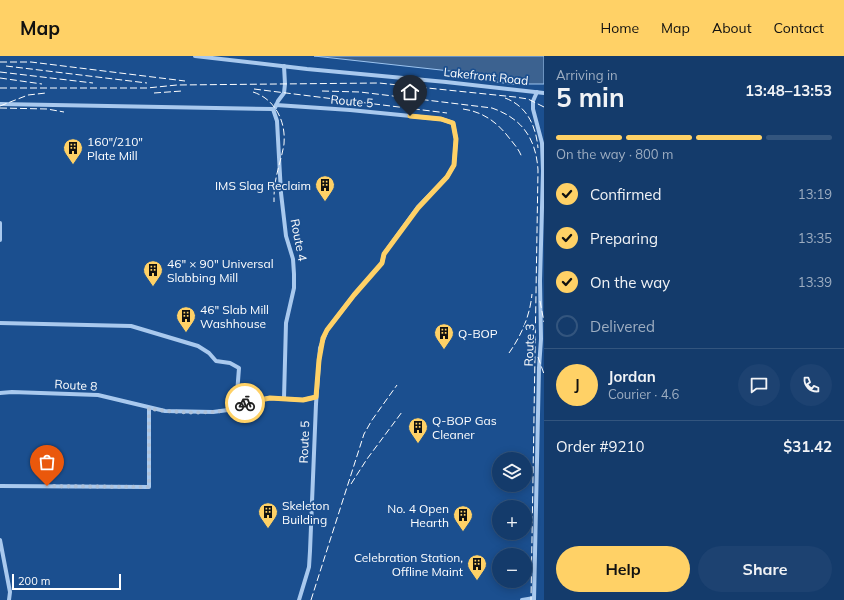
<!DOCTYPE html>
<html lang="en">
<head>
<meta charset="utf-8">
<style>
  :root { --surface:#143b6b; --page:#1d4271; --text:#f1f3f6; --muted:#9dadc1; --line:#33557e; --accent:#ffd166 }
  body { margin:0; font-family:Mulish,sans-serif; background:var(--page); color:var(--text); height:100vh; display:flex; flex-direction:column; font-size:15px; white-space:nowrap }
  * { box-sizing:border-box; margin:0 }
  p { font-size:13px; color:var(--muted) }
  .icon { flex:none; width:22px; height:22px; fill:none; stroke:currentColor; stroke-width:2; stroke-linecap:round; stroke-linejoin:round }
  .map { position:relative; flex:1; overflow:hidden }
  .panel { display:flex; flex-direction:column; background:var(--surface); width:300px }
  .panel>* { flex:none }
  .tools { position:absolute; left:492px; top:396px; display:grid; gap:8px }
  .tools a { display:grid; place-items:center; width:40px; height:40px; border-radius:50%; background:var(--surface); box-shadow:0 2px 10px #0003,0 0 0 1px var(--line); font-size:20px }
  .scale { position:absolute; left:12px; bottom:10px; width:109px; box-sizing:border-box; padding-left:4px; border:2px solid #fff; border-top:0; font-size:11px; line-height:14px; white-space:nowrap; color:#fff; -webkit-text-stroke:3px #1b4f8f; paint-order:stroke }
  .pin { position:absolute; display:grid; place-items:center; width:34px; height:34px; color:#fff; margin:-41px -17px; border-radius:50% 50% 50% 0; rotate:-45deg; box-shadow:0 0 4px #0007 }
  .pin .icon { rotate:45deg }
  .courier { position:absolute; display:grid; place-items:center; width:40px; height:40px; margin:-20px; border:3px solid #ffd166; border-radius:50%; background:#fff; color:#222; box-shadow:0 1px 5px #0007 }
  .overview em { font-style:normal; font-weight:700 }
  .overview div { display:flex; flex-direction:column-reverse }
  .overview { display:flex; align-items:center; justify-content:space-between; height:68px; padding:0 12px }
  h1 { font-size:26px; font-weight:700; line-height:30px }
  .bar { display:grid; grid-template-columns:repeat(4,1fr); gap:6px 4px; align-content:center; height:48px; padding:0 12px }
  .bar i { height:5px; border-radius:3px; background:var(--line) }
  .bar .on { background:var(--accent) }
  .bar p { grid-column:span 4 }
  .line { display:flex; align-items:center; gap:10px; padding:0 12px; border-top:1px solid var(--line) }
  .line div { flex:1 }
  .round { display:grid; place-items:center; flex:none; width:42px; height:42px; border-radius:21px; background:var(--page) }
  ol { padding:0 12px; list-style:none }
  li { display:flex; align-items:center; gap:12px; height:44px }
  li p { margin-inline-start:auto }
  li .icon { padding:4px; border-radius:50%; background:var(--accent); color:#111; stroke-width:4 }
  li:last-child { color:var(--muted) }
  li i { width:22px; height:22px; border:2px solid var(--line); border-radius:50% }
  .primary-button { display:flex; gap:8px; margin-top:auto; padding:8px 12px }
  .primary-button a { flex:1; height:46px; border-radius:24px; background:var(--accent); color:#111; font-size:16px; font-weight:700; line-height:46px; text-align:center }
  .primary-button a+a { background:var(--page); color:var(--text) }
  header { display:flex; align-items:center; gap:24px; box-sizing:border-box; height:56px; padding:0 20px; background:var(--accent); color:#111 }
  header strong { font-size:19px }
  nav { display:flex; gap:22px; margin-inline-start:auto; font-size:14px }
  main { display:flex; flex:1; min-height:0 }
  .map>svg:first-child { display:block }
</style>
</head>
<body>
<header>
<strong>Map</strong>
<nav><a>Home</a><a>Map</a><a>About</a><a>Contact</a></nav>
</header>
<main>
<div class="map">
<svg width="544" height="544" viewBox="0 0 544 544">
  <rect width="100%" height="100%" fill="#1b4f8f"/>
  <polygon fill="#3c6290" stroke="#9cc4f0" points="314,0 544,0 544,28 510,28 484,24 459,16"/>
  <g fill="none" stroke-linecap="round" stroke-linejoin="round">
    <g stroke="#a9c9ee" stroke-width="4">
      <polyline points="195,0 307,13 446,26 544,37"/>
      <polyline points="0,48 273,53 275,52 278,45 284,37 285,28 284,10"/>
      <polyline points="276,49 350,54 441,63 453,67 456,83 454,109 447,121 418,151 384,198 382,207 354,239 327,274 320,292 316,348 310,495 309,511 299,544"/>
      <polyline points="273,53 277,65 281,137 286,180 293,203 294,218 294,232 286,267 284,342"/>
      <polyline points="0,167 0,184"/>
      <polyline points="0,267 131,270 198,290 209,297 216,305 230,307 239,312 237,338 239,350"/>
      <polyline points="0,337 12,336 98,339 165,355 213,356 228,354 246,346 257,344 270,342 303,344 316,341"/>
      <polyline points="0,430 149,431 149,352"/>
      <polyline points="0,484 10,536 9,544"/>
      <polyline points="522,544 534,542"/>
      <polyline points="534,544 539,312 541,283 540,225 543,115 542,87 533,53 533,45 537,36"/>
    </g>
    <g stroke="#fff" stroke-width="1" stroke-dasharray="7 3" stroke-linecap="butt">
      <polyline points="0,6 31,6 185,25"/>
      <polyline points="6,10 147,27"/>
      <polyline points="0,16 93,27"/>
      <polyline points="0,22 42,28"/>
      <polyline points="0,32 147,32 177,29 379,27 515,41 528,43 544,51"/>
      <polyline points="254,33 447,57"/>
      <path d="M322 35 360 36 492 52C523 63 536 83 538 114L531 544"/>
      <path d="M253 36C275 43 286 65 284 88 282 101 277 114 275 128 274 134 274 140 274 146"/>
      <polyline points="154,37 182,35"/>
      <path d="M505 42C527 50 536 70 538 92"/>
      <polyline points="0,50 28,39 46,37"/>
      <polyline points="0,52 47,53 64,56"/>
      <path d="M463 53C484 56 498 67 510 83 515 89 520 95 522 102"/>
      <polyline points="540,245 544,266"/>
      <path d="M509 297C521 280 530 260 532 238"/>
      <polyline points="538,301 544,318"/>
      <polyline points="351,428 367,403 402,356"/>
      <polyline points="311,544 364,378 372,364 397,329"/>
    </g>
  </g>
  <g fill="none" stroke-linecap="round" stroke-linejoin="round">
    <path stroke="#afc1d8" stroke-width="4" stroke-dasharray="0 7.2" d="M47 430 149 431V352C166 357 210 358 227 354 233 353 239 350 245 347"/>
    <polyline stroke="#ffd166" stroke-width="5" points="245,347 270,342 303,344 316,341 319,304 323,282 327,274 354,239 382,207 384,198 418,152 447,121 454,109 456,83 453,67 441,63 410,60"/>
  </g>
  <defs>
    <g id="building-pin" transform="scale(1)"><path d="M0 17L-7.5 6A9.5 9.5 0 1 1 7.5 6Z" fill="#ffd166" stroke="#1b4f8f"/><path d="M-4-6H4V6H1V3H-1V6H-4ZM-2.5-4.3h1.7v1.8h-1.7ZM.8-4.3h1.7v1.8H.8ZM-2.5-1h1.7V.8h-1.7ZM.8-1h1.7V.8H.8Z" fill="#111"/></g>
  </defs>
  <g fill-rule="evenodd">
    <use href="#building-pin" x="73" y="92"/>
    <use href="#building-pin" x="325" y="129"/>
    <use href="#building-pin" x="153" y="214"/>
    <use href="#building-pin" x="186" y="260"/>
    <use href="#building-pin" x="444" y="277"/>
    <use href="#building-pin" x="418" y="371"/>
    <use href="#building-pin" x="268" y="456"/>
    <use href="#building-pin" x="463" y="459"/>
    <use href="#building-pin" x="477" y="508"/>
  </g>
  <g text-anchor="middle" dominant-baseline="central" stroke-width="3.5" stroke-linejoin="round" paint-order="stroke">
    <g font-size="12" fill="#fff" stroke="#1b4f8f">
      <text transform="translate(486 20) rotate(6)">Lakefront Road</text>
      <text transform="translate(352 45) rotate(5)">Route 5</text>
      <text transform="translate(299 184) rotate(79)">Route 4</text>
      <text transform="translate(529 289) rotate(-88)">Route 3</text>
      <text transform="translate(76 329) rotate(3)">Route 8</text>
      <text transform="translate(304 386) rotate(-88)">Route 5</text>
    </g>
    <g font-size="12" fill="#fff" stroke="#1b4f8f" text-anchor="start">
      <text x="87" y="85">160"/210"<tspan x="87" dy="14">Plate Mill</tspan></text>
      <text x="311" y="129" text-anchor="end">IMS Slag Reclaim</text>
      <text x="167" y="207">46" × 90" Universal<tspan x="167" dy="14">Slabbing Mill</tspan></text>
      <text x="200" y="253">46" Slab Mill<tspan x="200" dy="14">Washhouse</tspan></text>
      <text x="458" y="277">Q-BOP</text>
      <text x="432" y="364">Q-BOP Gas<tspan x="432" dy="14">Cleaner</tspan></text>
      <text x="282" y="449">Skeleton<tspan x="282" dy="14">Building</tspan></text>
      <text x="449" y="452" text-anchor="end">No. 4 Open<tspan x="449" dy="14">Hearth</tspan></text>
      <text x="463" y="501" text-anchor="end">Celebration Station,<tspan x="463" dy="14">Offline Maint</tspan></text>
    </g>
  </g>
</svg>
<div class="tools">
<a><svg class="icon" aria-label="layers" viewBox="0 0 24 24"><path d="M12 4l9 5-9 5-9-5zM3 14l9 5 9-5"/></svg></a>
<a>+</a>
<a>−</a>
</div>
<div class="scale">200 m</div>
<div class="pin" style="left:47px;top:430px;background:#ea580c"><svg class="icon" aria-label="bag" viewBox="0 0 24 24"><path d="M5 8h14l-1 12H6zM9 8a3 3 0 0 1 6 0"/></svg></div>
<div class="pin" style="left:410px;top:60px;background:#1f2937"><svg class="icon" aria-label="home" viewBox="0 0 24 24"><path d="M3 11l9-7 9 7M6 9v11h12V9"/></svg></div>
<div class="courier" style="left:245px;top:347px"><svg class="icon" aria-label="bike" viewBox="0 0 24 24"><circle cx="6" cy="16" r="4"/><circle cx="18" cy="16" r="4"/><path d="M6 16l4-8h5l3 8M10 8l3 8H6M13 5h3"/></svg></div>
</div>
<section class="panel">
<div class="overview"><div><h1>5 min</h1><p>Arriving in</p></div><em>13:48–13:53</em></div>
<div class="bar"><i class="on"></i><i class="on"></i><i class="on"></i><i></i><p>On the way · 800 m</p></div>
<ol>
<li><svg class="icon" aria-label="check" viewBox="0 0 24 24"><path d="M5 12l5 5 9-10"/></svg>Confirmed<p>13:19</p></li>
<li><svg class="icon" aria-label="check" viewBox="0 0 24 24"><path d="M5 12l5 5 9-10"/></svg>Preparing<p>13:35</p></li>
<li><svg class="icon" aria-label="check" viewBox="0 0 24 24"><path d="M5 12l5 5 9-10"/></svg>On the way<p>13:39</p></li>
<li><i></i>Delivered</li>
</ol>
<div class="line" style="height:72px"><b class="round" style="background:var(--accent);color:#111">J</b><div><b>Jordan</b><p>Courier · 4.6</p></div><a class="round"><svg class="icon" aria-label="chat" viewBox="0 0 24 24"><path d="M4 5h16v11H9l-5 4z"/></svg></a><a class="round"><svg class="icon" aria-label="phone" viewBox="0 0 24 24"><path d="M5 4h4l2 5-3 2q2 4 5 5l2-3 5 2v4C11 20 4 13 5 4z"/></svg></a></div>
<div class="line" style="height:52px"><div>Order #9210</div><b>$31.42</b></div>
<div class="primary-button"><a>Help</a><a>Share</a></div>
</section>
</main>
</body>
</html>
